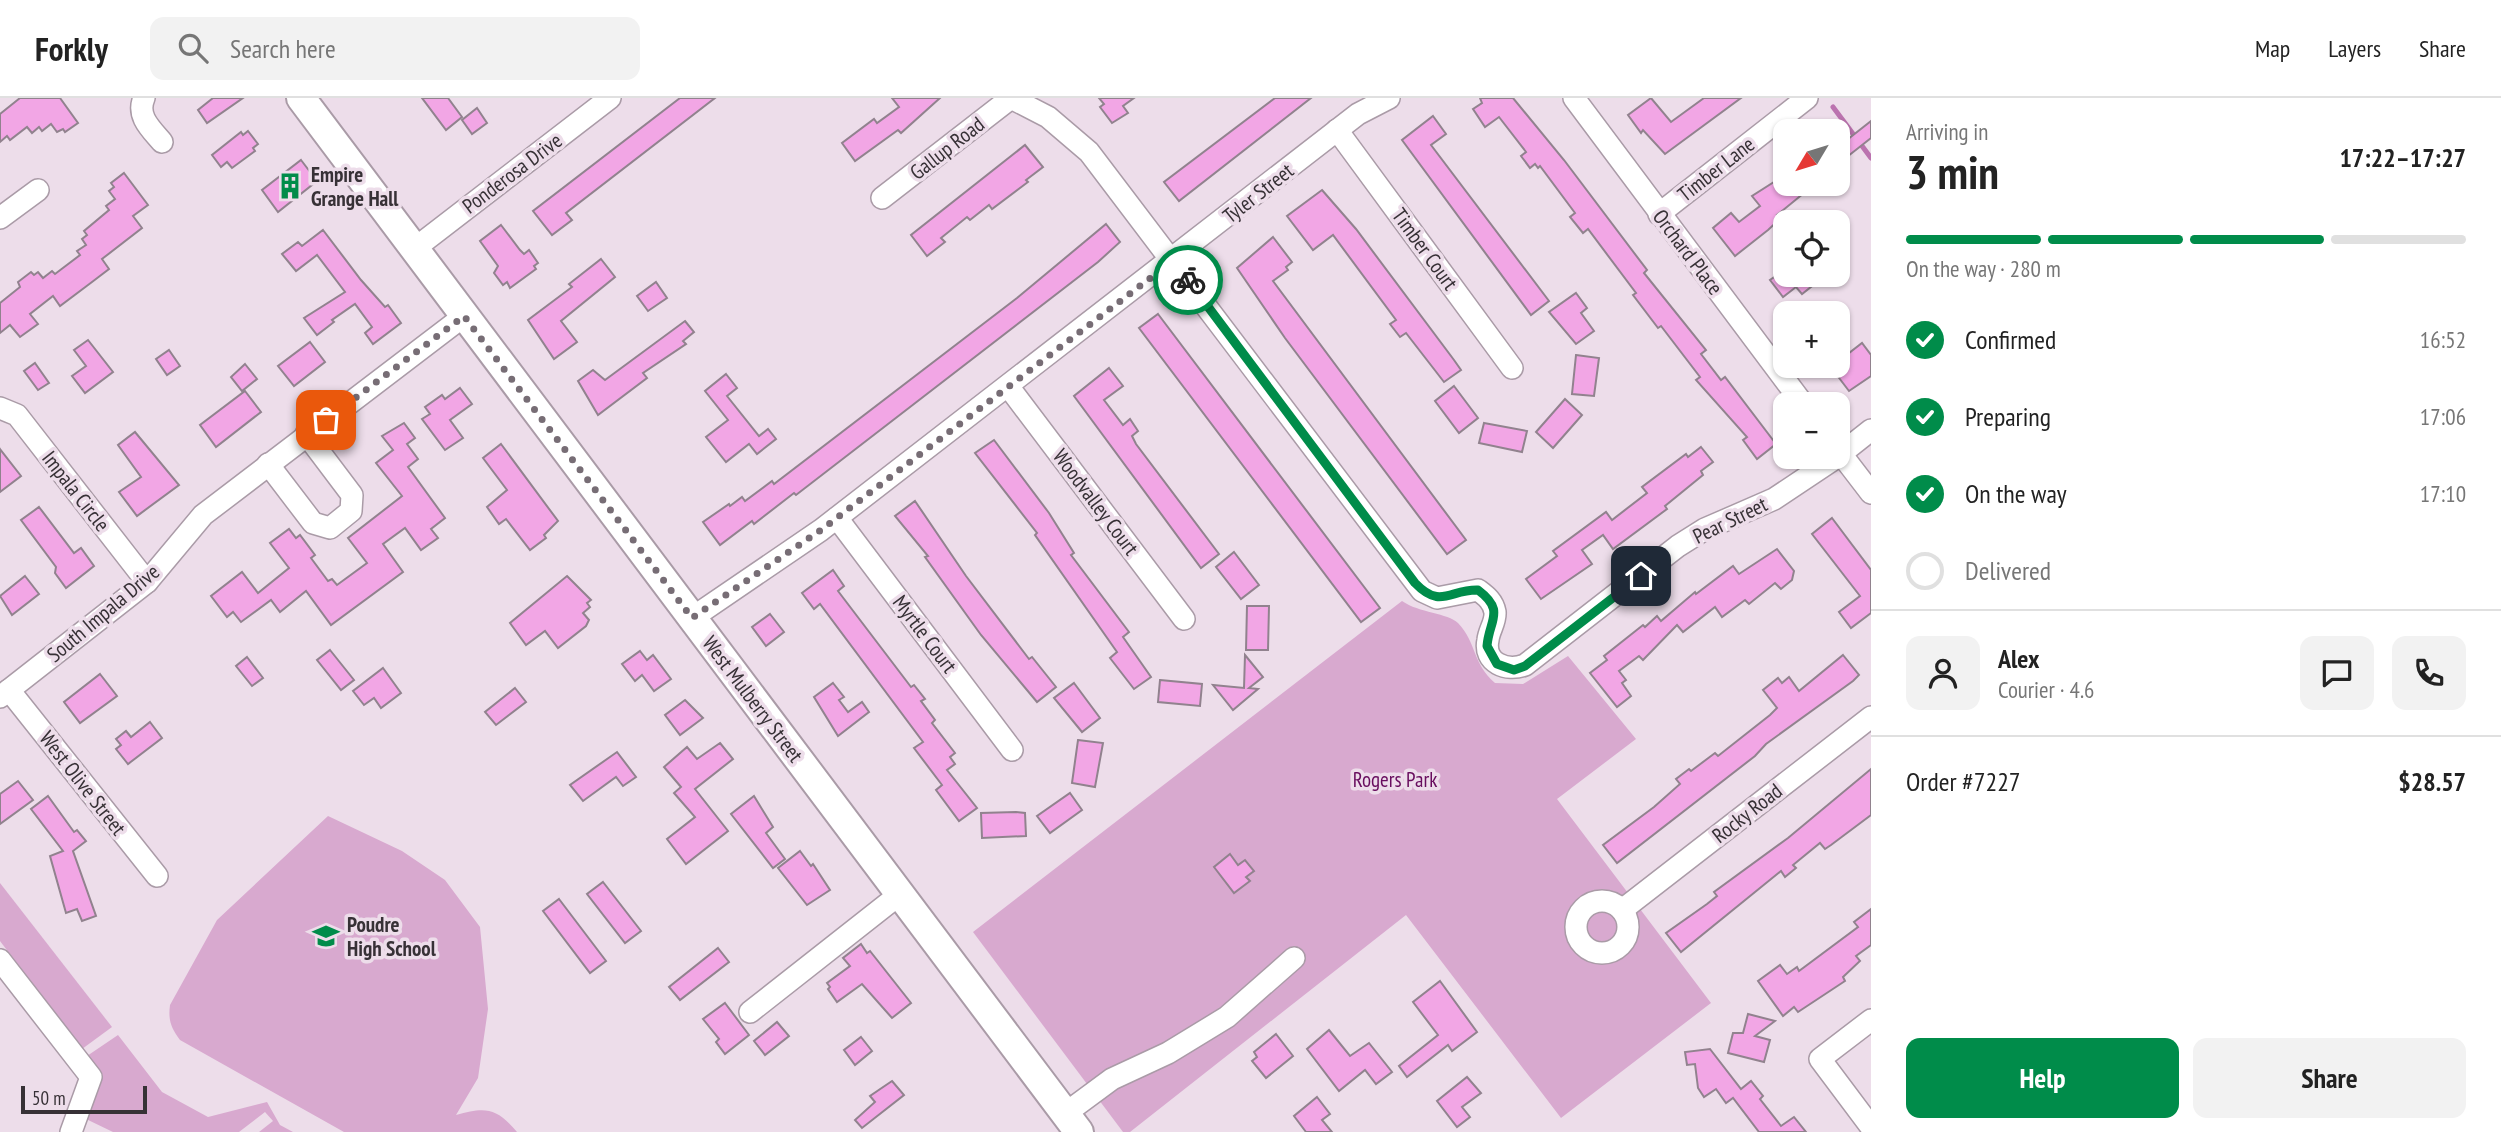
<!DOCTYPE html>
<html lang="en">
<head>
<meta charset="utf-8">
<style>
  :root { --surface:#fff; --page:#f2f2f2; --text:#222; --muted:#767676; --line:#e0e0e0; --accent:#008c4a }
  body { margin:0; font-family:"PT Sans Narrow",sans-serif; background:var(--page); color:var(--text); height:100vh; display:flex; flex-direction:column; font-size:26px; white-space:nowrap }
  * { box-sizing:border-box; margin:0 }
  p { font-size:23px; color:var(--muted) }
  .icon { flex:none; width:38px; height:38px; fill:none; stroke:currentColor; stroke-width:2; stroke-linecap:round; stroke-linejoin:round }
  .map { position:relative; flex:1; overflow:hidden }
  .details { display:flex; flex-direction:column; background:var(--surface); width:630px }
  .details>* { flex:none }
  .needle { width:46px; rotate:232deg }
  .fabs { position:absolute; left:1773px; top:21px; display:grid; gap:14px }
  .fabs a { display:grid; place-items:center; width:77px; height:77px; border-radius:14px; background:var(--surface); box-shadow:0 2px 5px #0004; font-size:35px }
  .scale { position:absolute; left:21px; bottom:18px; width:126px; box-sizing:border-box; padding-left:7px; border:4px solid #373136; border-top:0; font-size:19px; line-height:24px; white-space:nowrap; color:#373136; -webkit-text-stroke:5px #edddea; paint-order:stroke }
  .pin { position:absolute; display:grid; place-items:center; width:60px; height:60px; color:#fff; margin:-30px; border-radius:14px; box-shadow:0 4px 10px #0006 }
  .courier { position:absolute; display:grid; place-items:center; width:70px; height:70px; margin:-35px; border:5px solid #008c4a; border-radius:50%; background:#fff; color:#222; box-shadow:0 2px 9px #0007 }
  .head em { font-style:normal; font-weight:700 }
  .head div { display:flex; flex-direction:column-reverse }
  .head { display:flex; align-items:center; justify-content:space-between; height:119px; padding:0 35px }
  h1 { font-size:46px; font-weight:700; line-height:52px }
  .bar { display:grid; grid-template-columns:repeat(4,1fr); gap:10px 7px; align-content:center; height:84px; padding:0 35px }
  .bar i { height:9px; border-radius:5px; background:var(--line) }
  .bar .active { background:var(--accent) }
  .bar p { grid-column:span 4 }
  .line { display:flex; align-items:center; gap:18px; padding:0 35px; border-top:2px solid var(--line) }
  .line div { flex:1 }
  .round { display:grid; place-items:center; flex:none; width:74px; height:74px; border-radius:14px; background:var(--page) }
  ol { padding:0 35px; list-style:none }
  li { display:flex; align-items:center; gap:21px; height:77px }
  li p { margin-inline-start:auto }
  li .icon { padding:7px; border-radius:50%; background:var(--accent); color:#fff; stroke-width:4 }
  li:last-child { color:var(--muted) }
  li i { width:38px; height:38px; border:4px solid var(--line); border-radius:50% }
  .action { display:flex; gap:14px; margin-top:auto; padding:14px 35px }
  .action a { flex:1; height:80px; border-radius:14px; background:var(--accent); color:#fff; font-size:28px; font-weight:700; line-height:80px; text-align:center }
  .action a+a { background:var(--page); color:var(--text) }
  header { display:flex; align-items:center; gap:42px; box-sizing:border-box; height:98px; padding:0 35px; background:var(--surface); border-bottom:2px solid var(--line) }
  header strong { font-size:33px }
  nav { display:flex; gap:38px; margin-inline-start:auto; font-size:24px }
  .search { width:490px; height:63px; background:var(--page); display:flex; align-items:center; gap:18px; box-sizing:border-box; padding:0 24px; border-radius:14px; color:var(--muted); font-size:26px }
  main { display:flex; flex:1; min-height:0 }
  .map>svg:first-child { display:block }
</style>
</head>
<body>
<header>
<strong>Forkly</strong>
<div class="search"><svg class="icon" aria-label="search" viewBox="0 0 24 24"><circle cx="10" cy="10" r="6"/><path d="M15 15l6 6"/></svg>Search here</div>
<nav><a>Map</a><a>Layers</a><a>Share</a></nav>
</header>
<main>
<div class="map">
<svg width="1871" height="1034" viewBox="0 0 1871 1034">
  <rect width="100%" height="100%" fill="#edddea"/>
  <g fill="#d8a9cf">
    <path d="M1402 503C1419 515 1448 515 1458 525 1477 545 1472 565 1495 585L1523 586 1568 558 1636 641 1557 701 1711 905 1561 1020 1406 817 1130 1034H1123L973 834Z"/>
    <path d="M328 718 402 753 445 782 480 829 488 911 478 980 456 1017C485 1009 496 1009 517 1034H344L180 942C171 930 168 922 170 907L217 822Z"/>
    <polygon points="0,785 112,929 82,951 0,843"/>
    <polygon points="118,937 162,994 208,1019 267,1004 280,1027 293,1034 259,1034 273,1023 265,1014 239,1034 113,1034 86,1021 102,978 87,958"/>
  </g>
  <g fill="none" stroke-linecap="round" stroke-linejoin="round">
    <polyline stroke="#bb73af" stroke-width="5" points="1833,9 1871,60"/>
  </g>
  <g fill="#f2a6e5" stroke="#91828e" stroke-width="2">
    <polygon points="20,0 60,0 78,25 65,34 63,31 57,34 51,26 42,33 39,29 32,35 27,29 10,42 7,38 0,44 0,16"/>
    <polygon points="213,0 243,0 207,25 198,12"/>
    <polygon points="422,0 448,0 462,19 446,32"/>
    <polygon points="680,0 715,0 566,115 572,122 552,137 533,113"/>
    <polygon points="892,0 940,0 901,35 898,32 855,63 842,45 874,21 877,25 899,9"/>
    <polygon points="1099,0 1134,0 1123,8 1128,15 1112,25 1100,9 1104,6"/>
    <polygon points="1275,0 1311,0 1179,103 1164,84"/>
    <polygon points="1480,0 1513,0 1564,62 1647,172 1644,175 1706,252 1701,256 1721,282 1725,279 1776,346 1757,361 1743,342 1747,339 1696,282 1700,279 1661,228 1658,230 1633,197 1636,195 1588,131 1583,135 1570,119 1575,115 1540,68 1538,70 1535,66 1530,70 1521,58 1526,54 1499,19 1485,29 1473,11 1482,5"/>
    <polygon points="1651,0 1671,24 1704,0 1741,0 1665,56 1643,32 1641,35 1628,17"/>
    <polygon points="477,10 487,25 472,36 462,22"/>
    <polygon points="1433,18 1446,36 1431,47 1549,203 1531,217 1402,42"/>
    <polygon points="1871,23 1871,40 1838,66 1838,49"/>
    <polygon points="248,33 258,46 253,50 255,53 232,70 227,64 221,69 212,57 241,34 243,37"/>
    <polygon points="1025,47 1043,69 1026,82 1028,84 992,111 989,107 970,122 967,119 941,140 945,144 927,158 911,137"/>
    <polygon points="301,62 317,83 278,114 262,92"/>
    <polygon points="124,75 148,107 133,118 142,130 102,161 109,171 92,184 60,208 53,198 30,216 38,226 20,239 10,227 0,235 0,205 20,189 18,184 31,174 34,177 38,174 43,180 52,173 55,176 80,157 77,153 86,147 82,141 87,137 84,133 109,112 106,108 115,101 109,93 114,89 111,85"/>
    <polygon points="1785,77 1785,86 1815,86 1777,117 1780,121 1768,132 1735,158 1713,130 1731,115 1739,124 1760,108 1752,98"/>
    <polygon points="1322,92 1356,131 1454,262 1461,272 1444,284 1406,235 1400,239 1390,226 1396,222 1333,137 1313,152 1287,118"/>
    <polygon points="1106,126 1120,144 1098,164 796,397 794,395 754,426 752,423 720,447 703,424 729,406 730,408 742,399 745,403 772,383 774,386 1017,200"/>
    <polygon points="501,127 520,152 524,156 529,152 538,165 534,168 536,171 510,190 507,184 503,187 494,175 498,168 480,143"/>
    <polygon points="323,132 361,182 385,209 388,207 401,225 373,246 365,235 372,229 355,206 332,222 334,224 317,237 304,220 345,194 317,157 296,173 282,156 298,144 302,148"/>
    <polygon points="1273,139 1292,164 1286,169 1288,172 1273,183 1466,442 1447,456 1285,240 1237,170"/>
    <polygon points="601,161 615,179 561,223 577,244 554,261 528,222 572,189 569,186"/>
    <polygon points="1777,177 1826,177 1802,196 1796,189 1783,199 1770,182"/>
    <polygon points="656,184 667,200 648,213 637,198"/>
    <polygon points="1576,195 1587,210 1581,215 1594,233 1576,246 1549,214"/>
    <polygon points="1158,216 1380,510 1361,524 1139,230"/>
    <polygon points="685,223 694,234 683,243 686,246 643,275 647,280 598,317 578,283 593,272 605,282"/>
    <polygon points="1838,240 1849,255 1862,245 1871,257 1871,278 1849,293 1830,268 1838,268"/>
    <polygon points="88,242 113,274 85,295 72,278 86,268 74,252"/>
    <polygon points="310,244 325,264 294,288 278,268"/>
    <polygon points="169,252 180,268 167,277 156,261"/>
    <polygon points="1576,257 1599,260 1594,298 1572,296"/>
    <polygon points="35,265 49,285 38,292 24,273"/>
    <polygon points="245,266 257,281 242,293 231,279"/>
    <polygon points="1109,270 1123,288 1104,302 1123,327 1130,321 1138,333 1132,338 1136,346 1219,456 1201,470 1074,298"/>
    <polygon points="726,276 737,290 727,298 759,338 768,331 776,341 757,356 749,346 726,364 706,339 728,322 705,293"/>
    <polygon points="1454,288 1478,320 1459,335 1435,303"/>
    <polygon points="460,290 472,306 450,322 463,340 445,352 422,321 430,316 425,309 442,297 445,301"/>
    <polygon points="245,293 261,314 216,349 200,327"/>
    <polygon points="1565,301 1582,317 1553,350 1536,334"/>
    <polygon points="404,325 415,340 407,346 418,361 408,369 445,420 431,431 438,440 421,452 405,430 383,446 403,474 331,527 306,493 280,514 271,502 241,524 233,514 227,519 211,498 242,474 258,495 289,470 270,445 289,431 296,440 300,437 315,457 311,460 328,483 332,481 337,487 367,465 348,440 402,398 376,365 393,352 382,338"/>
    <polygon points="1484,325 1527,333 1522,354 1479,345"/>
    <polygon points="135,334 179,387 137,418 119,394 141,379 118,347"/>
    <polygon points="994,342 1049,415 1074,455 1071,457 1129,534 1123,539 1151,579 1134,591 1110,560 1117,554 1035,437 1037,435 975,355"/>
    <polygon points="501,346 558,423 544,437 546,440 530,452 506,421 499,426 487,409 507,392 483,360"/>
    <polygon points="1701,349 1713,364 1701,373 1703,377 1665,408 1667,411 1613,451 1603,437 1582,452 1592,466 1541,501 1526,481 1557,458 1553,453 1606,414 1612,422 1647,395 1642,389 1686,356 1688,359"/>
    <polygon points="0,351 21,378 0,394"/>
    <polygon points="915,403 966,478 1029,561 1032,559 1056,589 1037,604 981,537 925,459 928,458 895,418"/>
    <polygon points="39,409 74,455 81,450 94,468 66,490 55,475 56,469 21,422"/>
    <polygon points="1832,420 1871,472 1871,515 1851,530 1839,514 1860,498 1812,436"/>
    <polygon points="1777,451 1794,473 1792,482 1781,491 1775,485 1749,506 1745,502 1722,519 1715,509 1683,534 1677,527 1643,562 1639,558 1619,573 1626,582 1622,585 1631,598 1617,609 1590,575 1607,562 1604,558 1643,527 1645,529 1657,518 1661,523 1695,494 1696,496 1733,468 1739,476"/>
    <polygon points="1234,454 1259,487 1241,501 1216,469"/>
    <polygon points="833,472 844,488 838,493 911,589 914,587 925,601 921,603 935,622 932,625 955,655 950,659 955,666 947,672 977,710 959,723 936,692 942,687 914,650 923,644 820,506 814,511 802,495"/>
    <polygon points="25,478 39,496 12,517 0,498"/>
    <polygon points="567,478 591,502 587,505 590,509 583,515 589,522 586,528 558,550 545,533 526,547 510,525"/>
    <polygon points="1247,508 1269,508 1268,552 1246,552"/>
    <polygon points="770,516 784,534 766,548 752,529"/>
    <polygon points="330,552 354,582 341,592 317,562"/>
    <polygon points="640,553 647,562 653,557 671,581 654,593 642,577 635,583 622,566"/>
    <polygon points="1245,557 1263,579 1249,590 1258,591 1233,612 1213,587 1244,590"/>
    <polygon points="1843,557 1859,577 1853,583 1766,646 1755,658 1617,765 1603,747 1654,709 1680,686 1676,681 1689,671 1691,673 1715,655 1718,658 1770,617 1777,610 1763,592 1778,580 1782,585 1789,579 1799,593"/>
    <polygon points="247,559 263,580 252,588 236,568"/>
    <polygon points="383,570 401,595 381,610 374,600 364,607 353,593"/>
    <polygon points="100,576 117,598 80,625 64,604"/>
    <polygon points="1160,582 1202,586 1200,608 1158,604"/>
    <polygon points="833,585 844,599 839,602 848,614 862,604 869,614 838,638 814,599"/>
    <polygon points="1074,585 1100,620 1082,634 1054,600"/>
    <polygon points="515,590 526,604 496,627 485,614"/>
    <polygon points="685,602 703,620 680,637 665,617"/>
    <polygon points="150,624 162,640 128,666 116,651 121,647 116,641 126,633 131,639"/>
    <polygon points="1078,642 1103,645 1095,689 1072,685"/>
    <polygon points="720,645 733,661 695,691 728,733 686,766 667,741 695,719 674,695 681,689 664,669 687,649 697,661"/>
    <polygon points="617,654 636,679 623,688 616,679 583,703 570,687"/>
    <polygon points="1871,671 1871,717 1831,747 1825,751 1820,745 1793,767 1796,770 1785,779 1781,773 1681,854 1666,835 1707,806 1717,798 1714,794 1788,740"/>
    <polygon points="18,683 33,702 0,726 0,696"/>
    <polygon points="1070,695 1082,712 1050,735 1037,718"/>
    <polygon points="48,698 74,734 77,732 86,743 73,753 96,818 82,823 77,811 66,815 50,758 63,753 31,711"/>
    <polygon points="754,698 773,729 766,735 785,761 773,770 731,716"/>
    <polygon points="1016,714 1025,715 1026,738 982,740 981,715"/>
    <polygon points="800,753 811,768 813,766 830,792 807,807 778,770"/>
    <polygon points="1230,756 1238,767 1245,762 1254,773 1246,779 1250,783 1234,795 1214,769"/>
    <polygon points="603,784 641,833 625,845 587,796"/>
    <polygon points="559,801 606,863 590,875 543,813"/>
    <polygon points="1871,811 1871,847 1856,858 1860,863 1843,879 1845,883 1798,914 1794,909 1783,918 1758,883 1780,867 1787,876 1797,869 1799,873 1858,829 1854,824"/>
    <polygon points="861,846 867,855 870,853 911,905 892,920 862,886 837,904 828,891 830,889 827,885 850,868 843,860"/>
    <polygon points="718,850 729,864 680,902 669,889"/>
    <polygon points="1440,883 1477,934 1452,953 1448,947 1407,979 1399,968 1438,937 1413,904"/>
    <polygon points="725,905 749,937 725,956 716,944 719,941 703,921"/>
    <polygon points="1748,916 1775,923 1755,938 1770,942 1764,964 1728,955 1733,935 1743,935"/>
    <polygon points="777,924 789,938 765,957 754,943"/>
    <polygon points="1329,932 1350,958 1369,945 1392,974 1376,986 1365,972 1339,993 1307,951"/>
    <polygon points="1276,936 1293,958 1266,980 1252,963 1257,959 1254,954"/>
    <polygon points="861,939 872,953 855,967 844,952"/>
    <polygon points="1710,951 1741,991 1751,983 1763,998 1760,1001 1781,1028 1794,1019 1806,1034 1759,1034 1733,1000 1726,1005 1716,991 1704,999 1698,990 1695,966 1687,967 1685,954"/>
    <polygon points="1467,979 1481,995 1462,1009 1470,1019 1457,1029 1437,1003"/>
    <polygon points="892,983 904,997 862,1030 855,1022 875,1004 870,998"/>
    <polygon points="1317,999 1330,1016 1322,1022 1332,1034 1306,1034 1294,1018"/>
  </g>
  <g fill="none" stroke-linecap="round" stroke-linejoin="round">
    <g stroke="#aa9ba7" stroke-width="24">
      <g id="minor">
        <path d="M144 0C136 18 151 31 162 44"/>
        <path d="M1011 0 1048 19 1089 54 1422 493 1437 500 1478 492C1486 498 1493 503 1495 514 1496 524 1489 532 1488 542 1483 565 1507 574 1525 567L1678 448 1705 431 1774 401 1837 359"/>
        <polyline points="1574,0 1803,306"/>
        <polyline points="1337,32 1512,270"/>
        <polyline points="882,100 1011,0"/>
        <polyline points="1659,116 1807,0"/>
        <polyline points="0,120 38,92"/>
        <polyline points="414,151 610,0"/>
        <polyline points="1008,288 1184,521"/>
        <polyline points="0,310 17,317 147,484"/>
        <polyline points="1838,352 1871,395"/>
        <polyline points="1838,358 1871,332"/>
        <polyline points="268,366 313,425 330,430 351,413 352,397 306,336"/>
        <polyline points="837,420 1012,652"/>
        <polyline points="692,520 821,432 1358,16 1389,0"/>
        <polyline points="9,592 157,778"/>
        <polyline points="0,599 147,484 203,417 464,218"/>
        <circle cx="1602" cy="829" r="26"/>
        <polyline points="1622,812 1871,619"/>
        <polyline points="0,862 91,979 71,1034"/>
        <polyline points="750,914 900,796"/>
        <polyline points="1871,922 1820,961 1871,1029"/>
        <polyline points="1066,1015 1112,981 1168,955 1227,919 1294,860"/>
      </g>
    </g>
    <g stroke="#aa9ba7" stroke-width="32">
      <polyline id="major" points="301,0 1079,1034"/>
    </g>
    <use href="#minor" stroke="#fff" stroke-width="21"/>
    <use href="#major" stroke="#fff" stroke-width="28"/>
  </g>
  <g fill="none" stroke-linecap="round" stroke-linejoin="round">
    <polyline stroke="#776d75" stroke-width="7" stroke-dasharray="0 12.6" points="326,322 464,218 692,520 821,432 1174,162 1188,182"/>
    <path stroke="#008c4a" stroke-width="9" d="M1188 182 1415 485C1441 512 1450 491 1478 492 1506 513 1489 522 1487 548L1497 566 1514 572 1525 568 1641 478"/>
  </g>
  <defs>
    <g id="building-bare" transform="scale(2.1)"><path d="M-4-6H4V6H1V3H-1V6H-4ZM-2.5-4.3h1.7v1.8h-1.7ZM.8-4.3h1.7v1.8H.8ZM-2.5-1h1.7V.8h-1.7ZM.8-1h1.7V.8H.8Z" fill="#008c4a" stroke="#edddea" stroke-width="2.5" paint-order="stroke"/></g>
    <g id="school-bare" transform="scale(2.1)"><path d="M0-5L7-2L0 1L-7-2ZM-4 1L0 2.5L4 1V4Q0 6-4 4Z" fill="#008c4a" stroke="#edddea" stroke-width="2.5" paint-order="stroke"/></g>
  </defs>
  <g fill-rule="evenodd">
    <use href="#building-bare" x="290" y="88"/>
    <use href="#school-bare" x="326" y="838"/>
  </g>
  <g text-anchor="middle" dominant-baseline="central" stroke-width="7" stroke-linejoin="round" paint-order="stroke">
    <g font-size="21" fill="#373136" stroke="#edddea">
      <text transform="translate(947 50) rotate(-38)">Gallup Road</text>
      <text transform="translate(1716 71) rotate(-38)">Timber Lane</text>
      <text transform="translate(512 75) rotate(-37)">Ponderosa Drive</text>
      <text transform="translate(1258 95) rotate(-38)">Tyler Street</text>
      <text transform="translate(1425 151) rotate(54)">Timber Court</text>
      <text transform="translate(1688 154) rotate(53)">Orchard Place</text>
      <text transform="translate(76 393) rotate(52)">Impala Circle</text>
      <text transform="translate(1096 404) rotate(53)">Woodvalley Court</text>
      <text transform="translate(1730 422) rotate(-26)">Pear Street</text>
      <text transform="translate(103 515) rotate(-40)">South Impala Drive</text>
      <text transform="translate(925 536) rotate(53)">Myrtle Court</text>
      <text transform="translate(753 601) rotate(53)">West Mulberry Street</text>
      <text transform="translate(83 685) rotate(52)">West Olive Street</text>
      <text transform="translate(1747 715) rotate(-38)">Rocky Road</text>
    </g>
    <g font-size="21" font-weight="bold" fill="#373136" stroke="#edddea" text-anchor="start">
      <text x="311" y="76">Empire<tspan x="311" dy="24">Grange Hall</tspan></text>
      <text x="347" y="826">Poudre<tspan x="347" dy="24">High School</tspan></text>
    </g>
    <g font-size="21" fill="#680d5e" stroke="#edddea">
      <text x="1395" y="681">Rogers Park</text>
    </g>
  </g>
</svg>
<div class="fabs">
<a><svg class="needle" viewBox="-14 -14 28 28"><path d="M0-13l5 13h-10z" fill="#e53935"/><path d="M0 13l5-13h-10z" fill="#767676"/></svg></a>
<a><svg class="icon" aria-label="locate" viewBox="0 0 24 24"><circle cx="12" cy="12" r="6"/><path d="M12 2v4M12 18v4M2 12h4M18 12h4"/></svg></a>
<a>+</a>
<a>−</a>
</div>
<div class="scale">50 m</div>
<div class="pin" style="left:326px;top:322px;background:#ea580c"><svg class="icon" aria-label="bag" viewBox="0 0 24 24"><path d="M5 8h14l-1 12H6zM9 8a3 3 0 0 1 6 0"/></svg></div>
<div class="pin" style="left:1641px;top:478px;background:#1f2937"><svg class="icon" aria-label="home" viewBox="0 0 24 24"><path d="M3 11l9-7 9 7M6 9v11h12V9"/></svg></div>
<div class="courier" style="left:1188px;top:182px"><svg class="icon" aria-label="bike" viewBox="0 0 24 24"><circle cx="6" cy="16" r="4"/><circle cx="18" cy="16" r="4"/><path d="M6 16l4-8h5l3 8M10 8l3 8H6M13 5h3"/></svg></div>
</div>
<section class="details">
<div class="head"><div><h1>3 min</h1><p>Arriving in</p></div><em>17:22–17:27</em></div>
<div class="bar"><i class="active"></i><i class="active"></i><i class="active"></i><i></i><p>On the way · 280 m</p></div>
<ol>
<li><svg class="icon" aria-label="check" viewBox="0 0 24 24"><path d="M5 12l5 5 9-10"/></svg>Confirmed<p>16:52</p></li>
<li><svg class="icon" aria-label="check" viewBox="0 0 24 24"><path d="M5 12l5 5 9-10"/></svg>Preparing<p>17:06</p></li>
<li><svg class="icon" aria-label="check" viewBox="0 0 24 24"><path d="M5 12l5 5 9-10"/></svg>On the way<p>17:10</p></li>
<li><i></i>Delivered</li>
</ol>
<div class="line" style="height:126px"><a class="round"><svg class="icon" aria-label="person" viewBox="0 0 24 24"><circle cx="12" cy="8" r="4"/><path d="M4 21q1-7 8-7t8 7"/></svg></a><div><b>Alex</b><p>Courier · 4.6</p></div><a class="round"><svg class="icon" aria-label="chat" viewBox="0 0 24 24"><path d="M4 5h16v11H9l-5 4z"/></svg></a><a class="round"><svg class="icon" aria-label="phone" viewBox="0 0 24 24"><path d="M5 4h4l2 5-3 2q2 4 5 5l2-3 5 2v4C11 20 4 13 5 4z"/></svg></a></div>
<div class="line" style="height:91px"><div>Order #7227</div><b>$28.57</b></div>
<div class="action"><a>Help</a><a>Share</a></div>
</section>
</main>
</body>
</html>
